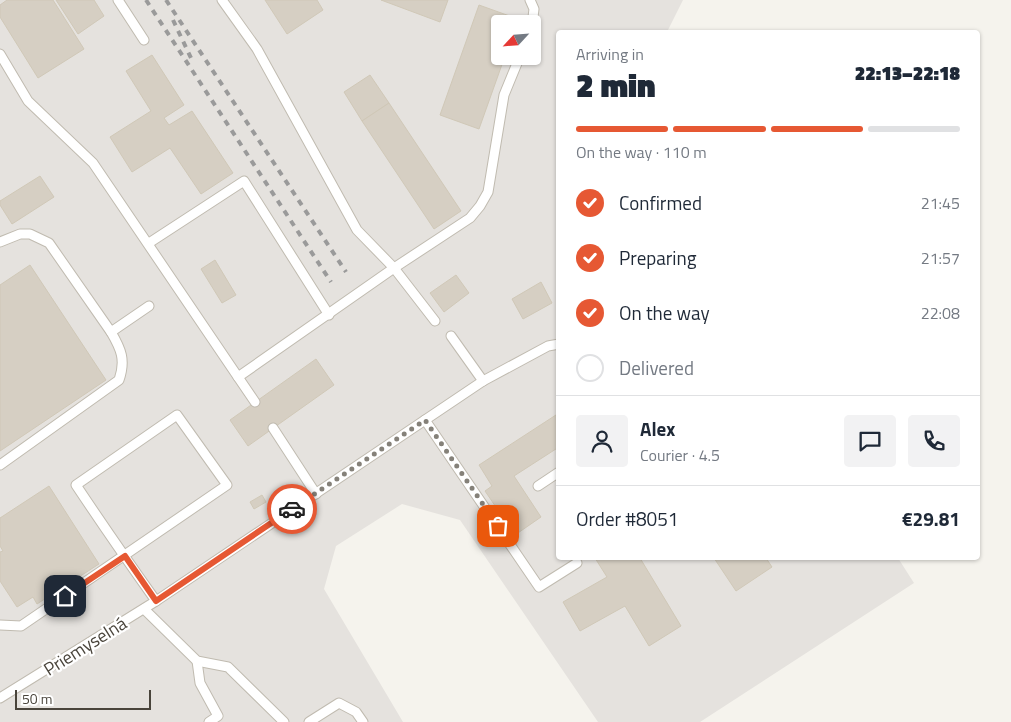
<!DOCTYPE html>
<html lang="en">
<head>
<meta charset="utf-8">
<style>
  :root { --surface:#fff; --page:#f2f2f3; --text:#1f2937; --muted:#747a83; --line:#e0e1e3; --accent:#e65833 }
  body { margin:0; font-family:"Titillium Web",sans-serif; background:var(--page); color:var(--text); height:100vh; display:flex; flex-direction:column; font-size:19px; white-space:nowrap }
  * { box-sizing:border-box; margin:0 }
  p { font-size:16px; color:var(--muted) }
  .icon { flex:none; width:28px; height:28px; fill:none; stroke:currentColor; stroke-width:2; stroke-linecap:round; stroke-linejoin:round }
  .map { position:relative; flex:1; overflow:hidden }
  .side { position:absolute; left:556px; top:30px; width:424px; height:530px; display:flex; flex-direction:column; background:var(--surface); border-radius:5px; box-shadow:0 1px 4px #0004 }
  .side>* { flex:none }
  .needle { width:32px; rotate:244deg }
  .tools { position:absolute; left:491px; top:15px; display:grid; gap:10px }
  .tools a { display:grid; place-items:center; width:50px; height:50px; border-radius:5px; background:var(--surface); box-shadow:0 1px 4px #0004; font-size:25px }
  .scale { position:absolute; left:15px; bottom:12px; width:136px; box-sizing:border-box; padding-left:5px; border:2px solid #49443b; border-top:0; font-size:14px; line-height:18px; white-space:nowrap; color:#49443b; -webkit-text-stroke:4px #fff; paint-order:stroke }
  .pin { position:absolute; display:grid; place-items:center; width:42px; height:42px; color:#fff; margin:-21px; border-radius:10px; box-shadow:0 2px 8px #0006 }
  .courier { position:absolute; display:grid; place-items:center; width:50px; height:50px; margin:-25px; border:4px solid #e65833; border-radius:50%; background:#fff; color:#222; box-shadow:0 1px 6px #0007 }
  .headline em { font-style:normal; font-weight:800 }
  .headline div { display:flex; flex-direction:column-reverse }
  .headline { display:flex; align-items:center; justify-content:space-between; height:85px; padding:0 20px }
  h1 { font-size:32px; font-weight:800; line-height:38px }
  .bar { display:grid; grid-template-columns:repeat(4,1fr); gap:8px 5px; align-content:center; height:60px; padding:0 20px }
  .bar i { height:6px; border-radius:4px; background:var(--line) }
  .bar .active { background:var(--accent) }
  .bar p { grid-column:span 4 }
  .line { display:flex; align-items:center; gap:12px; padding:0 20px; border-top:1px solid var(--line) }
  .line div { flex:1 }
  .round { display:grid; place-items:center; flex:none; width:52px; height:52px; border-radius:5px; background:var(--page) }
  ol { padding:0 20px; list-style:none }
  li { display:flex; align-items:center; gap:15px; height:55px }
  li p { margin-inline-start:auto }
  li .icon { padding:5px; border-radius:50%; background:var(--accent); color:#fff; stroke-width:4 }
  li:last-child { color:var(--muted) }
  li i { width:28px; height:28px; border:2px solid var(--line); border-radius:50% }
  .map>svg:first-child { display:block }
</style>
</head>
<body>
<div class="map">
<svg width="1011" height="722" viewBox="0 0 1011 722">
  <rect width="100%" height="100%" fill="#f5f3ed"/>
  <path fill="#e5e2de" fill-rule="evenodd" d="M0 0H683L667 32H559V558H898L914 583 700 722H598L460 520 402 504 336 546 324 589 403 722H0ZM500 24H532V56H500Z"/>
  <g fill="#d6cfc3" stroke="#d0c8b7">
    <polygon points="7,0 53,0 84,49 38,78 0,17 0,5"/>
    <polygon points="56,0 94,0 104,16 78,34"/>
    <polygon points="265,0 317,0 323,10 287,34"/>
    <polygon points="381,0 448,0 440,22"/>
    <polygon points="479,5 518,19 516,24 500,24 500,56 505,56 479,129 440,115"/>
    <polygon points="152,55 184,105 164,118 169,125 192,111 233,173 201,194 170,148 132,172 110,137 151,111 126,71"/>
    <polygon points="370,75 389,103 362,121 344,92"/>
    <polygon points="389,103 461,211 434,229 362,121"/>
    <polygon points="40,176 54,197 12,224 0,205 0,201"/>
    <polygon points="215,260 236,295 222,303 201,269"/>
    <polygon points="30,265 106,380 0,451 0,285"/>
    <polygon points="456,275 469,293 444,312 430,293"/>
    <polygon points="541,282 552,303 523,319 512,299"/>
    <polygon points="316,359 334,385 248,446 230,420"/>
    <polygon points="559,413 559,447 514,476 541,517 515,535 485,491 492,486 479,465"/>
    <polygon points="49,486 99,564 37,604 33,597 17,607 0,581 0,552 3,551 0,546 0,518"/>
    <polygon points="262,495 266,502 254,509 250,502"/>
    <polygon points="595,558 640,558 681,626 649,646 625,606 580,631 563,602 607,577"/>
    <polygon points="714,558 766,558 772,567 736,591"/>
  </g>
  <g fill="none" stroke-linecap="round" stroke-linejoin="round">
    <g stroke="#c0bbb0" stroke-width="11">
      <g id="service">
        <polyline points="118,0 144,40"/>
        <polyline points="222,0 257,49 357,230 394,268 435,321"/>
        <polyline points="530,0 534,9 532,25"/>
        <polyline points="0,54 28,101 93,163 238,377 394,268 470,218 480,206 488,192 504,95 520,56"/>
        <polyline points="0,242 20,234 30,234 49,243 111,332 149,306"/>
        <polyline points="149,243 244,181 329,315"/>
        <polyline points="451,336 483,381"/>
        <polyline points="238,377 255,402"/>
        <polyline points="425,420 483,381 548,346 559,344"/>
        <polyline points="273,428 316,494"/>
        <path d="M0 465 119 380C126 360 121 349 111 332"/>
        <polyline points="538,486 559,472"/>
        <polyline points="144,609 197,661 228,667 284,722"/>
        <path d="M0 625 21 626 227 485 177 415 76 485C102 524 129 563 156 601"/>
        <polyline points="197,661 200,683 218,716 209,722"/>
        <polyline points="0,698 156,601 425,420 539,587 577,563"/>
        <polyline points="309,722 339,703 356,712 363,722"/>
      </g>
    </g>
    <use href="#service" stroke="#fff" stroke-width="9"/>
    <g stroke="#9a9a9a" stroke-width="4" stroke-dasharray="6 6" stroke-linecap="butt">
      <polyline points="146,0 331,282"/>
      <polyline points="166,0 346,272"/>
      <polyline points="173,20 191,58"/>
    </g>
  </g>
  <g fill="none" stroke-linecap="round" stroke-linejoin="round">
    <polyline stroke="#858179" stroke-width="5" stroke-dasharray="0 9" points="292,509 425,420 498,526"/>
    <polyline stroke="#e65833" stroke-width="6" points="65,596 125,556 156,601 292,509"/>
  </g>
  <g text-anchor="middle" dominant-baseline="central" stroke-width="4.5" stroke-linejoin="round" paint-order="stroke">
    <g font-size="18" fill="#49443b" stroke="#fff">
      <text transform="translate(85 646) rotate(-32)">Priemyselná</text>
    </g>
  </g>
</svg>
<div class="tools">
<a><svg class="needle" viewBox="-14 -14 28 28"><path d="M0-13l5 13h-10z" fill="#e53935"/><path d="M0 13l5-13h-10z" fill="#747a83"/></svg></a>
</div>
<div class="scale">50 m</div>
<div class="pin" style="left:498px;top:526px;background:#ea580c"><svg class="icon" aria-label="bag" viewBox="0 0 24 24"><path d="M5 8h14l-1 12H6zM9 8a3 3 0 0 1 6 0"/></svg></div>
<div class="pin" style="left:65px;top:596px;background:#1f2937"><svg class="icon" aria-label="home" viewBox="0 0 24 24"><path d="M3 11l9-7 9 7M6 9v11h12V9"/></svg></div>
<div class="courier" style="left:292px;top:509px"><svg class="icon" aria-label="car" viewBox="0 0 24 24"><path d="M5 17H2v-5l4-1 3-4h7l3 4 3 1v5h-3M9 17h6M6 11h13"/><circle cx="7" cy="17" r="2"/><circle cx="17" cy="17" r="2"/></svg></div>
<section class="side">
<div class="headline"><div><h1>2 min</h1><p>Arriving in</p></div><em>22:13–22:18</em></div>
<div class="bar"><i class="active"></i><i class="active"></i><i class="active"></i><i></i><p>On the way · 110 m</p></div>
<ol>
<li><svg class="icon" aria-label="check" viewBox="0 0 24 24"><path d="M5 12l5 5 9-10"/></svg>Confirmed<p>21:45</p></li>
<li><svg class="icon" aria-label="check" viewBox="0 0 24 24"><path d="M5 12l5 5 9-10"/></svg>Preparing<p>21:57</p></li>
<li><svg class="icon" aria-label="check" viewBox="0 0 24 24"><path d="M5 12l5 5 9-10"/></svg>On the way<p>22:08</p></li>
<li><i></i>Delivered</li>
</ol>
<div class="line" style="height:90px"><a class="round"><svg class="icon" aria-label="person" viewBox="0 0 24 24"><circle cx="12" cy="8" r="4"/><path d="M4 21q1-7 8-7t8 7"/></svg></a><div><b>Alex</b><p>Courier · 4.5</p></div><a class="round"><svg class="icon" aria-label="chat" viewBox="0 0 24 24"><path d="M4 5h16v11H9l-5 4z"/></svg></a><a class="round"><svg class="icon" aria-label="phone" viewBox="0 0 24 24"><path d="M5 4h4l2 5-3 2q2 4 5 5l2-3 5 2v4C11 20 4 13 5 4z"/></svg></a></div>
<div class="line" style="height:65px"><div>Order #8051</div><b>€29.81</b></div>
</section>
</div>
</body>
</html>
